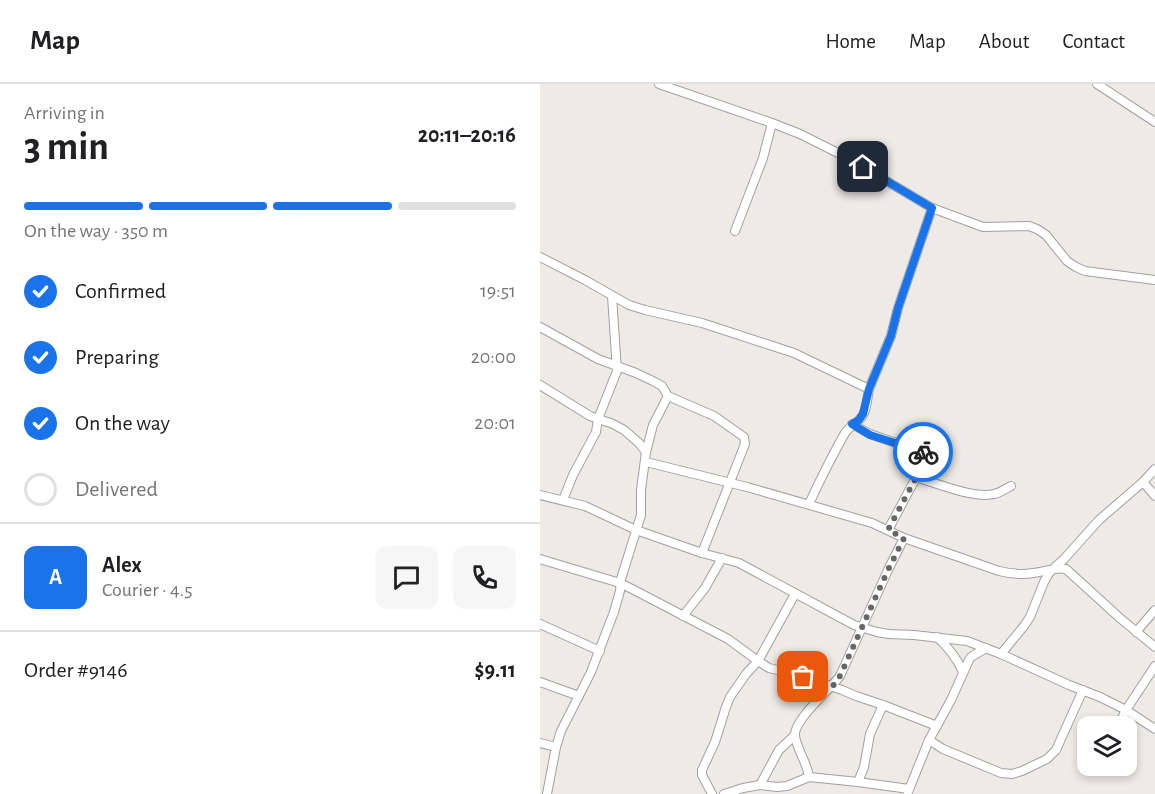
<!DOCTYPE html>
<html lang="en">
<head>
<meta charset="utf-8">
<style>
  :root { --surface:#fff; --page:#f6f6f6; --text:#202124; --muted:#757577; --line:#e0e0e0; --accent:#1a73e8 }
  body { margin:0; font-family:"Alegreya Sans",sans-serif; background:var(--page); color:var(--text); height:100vh; display:flex; flex-direction:column; font-size:22px; white-space:nowrap }
  * { box-sizing:border-box; margin:0 }
  p { font-size:20px; color:var(--muted) }
  .icon { flex:none; width:33px; height:33px; fill:none; stroke:currentColor; stroke-width:2; stroke-linecap:round; stroke-linejoin:round }
  .map { position:relative; flex:1; overflow:hidden }
  .drawer { display:flex; flex-direction:column; background:var(--surface); width:540px }
  .drawer>* { flex:none }
  .tools { position:absolute; left:537px; top:632px; display:grid; gap:12px }
  .tools a { display:grid; place-items:center; width:60px; height:60px; border-radius:12px; background:var(--surface); box-shadow:0 3px 9px #0003; font-size:30px }
  .pin { position:absolute; display:grid; place-items:center; width:51px; height:51px; color:#fff; margin:-26px; border-radius:12px; box-shadow:0 3px 9px #0006 }
  .courier { position:absolute; display:grid; place-items:center; width:60px; height:60px; margin:-30px; border:4px solid #1a73e8; border-radius:50%; background:#fff; color:#222; box-shadow:0 2px 8px #0007 }
  .headline em { font-style:normal; font-weight:700 }
  .headline div { display:flex; flex-direction:column-reverse }
  .headline { display:flex; align-items:center; justify-content:space-between; height:102px; padding:0 24px }
  h1 { font-size:39px; font-weight:700; line-height:45px }
  .bar { display:grid; grid-template-columns:repeat(4,1fr); gap:9px 6px; align-content:center; height:72px; padding:0 24px }
  .bar i { height:8px; border-radius:4px; background:var(--line) }
  .bar .current { background:var(--accent) }
  .bar p { grid-column:span 4 }
  .line { display:flex; align-items:center; gap:15px; padding:0 24px; border-top:2px solid var(--line) }
  .line div { flex:1 }
  .round { display:grid; place-items:center; flex:none; width:63px; height:63px; border-radius:12px; background:var(--page) }
  ol { padding:0 24px; list-style:none }
  li { display:flex; align-items:center; gap:18px; height:66px }
  li p { margin-inline-start:auto }
  li .icon { padding:6px; border-radius:50%; background:var(--accent); color:#fff; stroke-width:4 }
  li:last-child { color:var(--muted) }
  li i { width:33px; height:33px; border:3px solid var(--line); border-radius:50% }
  header { display:flex; align-items:center; gap:36px; box-sizing:border-box; height:84px; padding:0 30px; background:var(--surface); border-bottom:2px solid var(--line) }
  header strong { font-size:28px }
  nav { display:flex; gap:33px; margin-inline-start:auto; font-size:21px }
  main { display:flex; flex:1; min-height:0 }
  .map>svg:first-child { display:block }
</style>
</head>
<body>
<header>
<strong>Map</strong>
<nav><a>Home</a><a>Map</a><a>About</a><a>Contact</a></nav>
</header>
<main>
<section class="drawer">
<div class="headline"><div><h1>3 min</h1><p>Arriving in</p></div><em>20:11–20:16</em></div>
<div class="bar"><i class="current"></i><i class="current"></i><i class="current"></i><i></i><p>On the way · 350 m</p></div>
<ol>
<li><svg class="icon" aria-label="check" viewBox="0 0 24 24"><path d="M5 12l5 5 9-10"/></svg>Confirmed<p>19:51</p></li>
<li><svg class="icon" aria-label="check" viewBox="0 0 24 24"><path d="M5 12l5 5 9-10"/></svg>Preparing<p>20:00</p></li>
<li><svg class="icon" aria-label="check" viewBox="0 0 24 24"><path d="M5 12l5 5 9-10"/></svg>On the way<p>20:01</p></li>
<li><i></i>Delivered</li>
</ol>
<div class="line" style="height:108px"><b class="round" style="background:var(--accent);color:#fff">A</b><div><b>Alex</b><p>Courier · 4.5</p></div><a class="round"><svg class="icon" aria-label="chat" viewBox="0 0 24 24"><path d="M4 5h16v11H9l-5 4z"/></svg></a><a class="round"><svg class="icon" aria-label="phone" viewBox="0 0 24 24"><path d="M5 4h4l2 5-3 2q2 4 5 5l2-3 5 2v4C11 20 4 13 5 4z"/></svg></a></div>
<div class="line" style="height:78px"><div>Order #9146</div><b>$9.11</b></div>
</section>
<div class="map">
<svg width="615" height="710" viewBox="0 0 615 710">
  <rect width="100%" height="100%" fill="#eeebe6"/>
  <g fill="none" stroke-linecap="round" stroke-linejoin="round">
    <g stroke="#a0a0a0" stroke-width="10">
      <g id="minor">
        <polyline points="119,0 232,39 260,50 306,73 392,124 443,143 489,142 497,145 506,151 527,177 536,183 545,187 615,196"/>
        <polyline points="557,0 615,38"/>
        <polyline points="195,147 223,74 232,39"/>
        <polyline points="0,173 45,196 89,221 105,226 162,239 254,269 329,305 351,252 358,224 392,124"/>
        <polyline points="0,243 58,275 96,289 113,297 122,302 128,312 174,332 204,353 205,360 162,469"/>
        <polyline points="0,301 50,332 73,340 84,346 99,359 106,368"/>
        <polyline points="312,340 330,350 382,368 386,371 386,375 348,446"/>
        <path d="M106 378 207 403 332 439 364 454 459 487C471 490 481 491 493 489 504 488 515 483 526 485L581 535 615 563"/>
        <path d="M376 393C395 399 435 415 454 410 460 409 465 405 471 402"/>
        <polyline points="603,398 615,412"/>
        <polyline points="0,411 45,422 96,446 162,469 199,479 314,541 337,548 349,550 374,551 427,557 461,570 529,601 560,613 586,626 615,645"/>
        <polyline points="23,416 33,391 56,348 58,335 77,287 72,212"/>
        <path d="M269 420C280 396 292 372 305 349 309 343 314 341 319 336 327 329 327 315 329 305"/>
        <polyline points="0,475 80,499 94,506 188,555 218,577 229,584 255,590 302,606 316,612 343,621 397,642"/>
        <polyline points="143,532 165,504 182,474"/>
        <polyline points="0,540 60,567"/>
        <polyline points="596,548 615,526"/>
        <path d="M397 553C409 564 417 574 423 588"/>
        <polyline points="461,570 484,542 490,533 504,498 509,489 524,475 559,436 603,398 615,385"/>
        <polyline points="0,598 39,612"/>
        <polyline points="578,642 586,626 615,582"/>
        <polyline points="389,656 403,665 461,689 472,690 482,687 507,675 516,666 543,606"/>
        <polyline points="0,659 16,663"/>
        <polyline points="545,678 548,676"/>
        <path d="M269 693C267 678 257 666 255 652 253 636 290 606 300 592L348 486 364 454"/>
        <polyline points="318,698 324,683 330,650 343,621"/>
        <polyline points="220,701 239,666 255,651"/>
        <polyline points="368,708 389,656 411,616 429,576 431,573 446,564"/>
        <polyline points="7,710 16,663 21,647 51,588 74,528 80,507 81,495 101,431 101,406 106,368 113,341 128,312"/>
        <polyline points="172,710 162,691 162,686 175,658 186,623 190,613 206,590 218,577 255,510"/>
        <polyline points="184,710 203,704 220,701 237,703 247,702 269,693 318,698 369,705"/>
      </g>
    </g>
    <use href="#minor" stroke="#fff" stroke-width="8"/>
  </g>
  <g fill="none" stroke-linecap="round" stroke-linejoin="round">
    <polyline stroke="#676665" stroke-width="6" stroke-dasharray="0 10.8" points="263,593 293,602 300,592 348,486 364,454 348,446 386,375 386,370 383,368"/>
    <polyline stroke="#1a73e8" stroke-width="8" points="323,83 392,124 358,224 351,252 329,305 323,330 319,336 312,340 330,351 383,368"/>
  </g>
</svg>
<div class="tools">
<a><svg class="icon" aria-label="layers" viewBox="0 0 24 24"><path d="M12 4l9 5-9 5-9-5zM3 14l9 5 9-5"/></svg></a>
</div>
<div class="pin" style="left:263px;top:593px;background:#ea580c"><svg class="icon" aria-label="bag" viewBox="0 0 24 24"><path d="M5 8h14l-1 12H6zM9 8a3 3 0 0 1 6 0"/></svg></div>
<div class="pin" style="left:323px;top:83px;background:#1f2937"><svg class="icon" aria-label="home" viewBox="0 0 24 24"><path d="M3 11l9-7 9 7M6 9v11h12V9"/></svg></div>
<div class="courier" style="left:383px;top:368px"><svg class="icon" aria-label="bike" viewBox="0 0 24 24"><circle cx="6" cy="16" r="4"/><circle cx="18" cy="16" r="4"/><path d="M6 16l4-8h5l3 8M10 8l3 8H6M13 5h3"/></svg></div>
</div>
</main>
</body>
</html>
